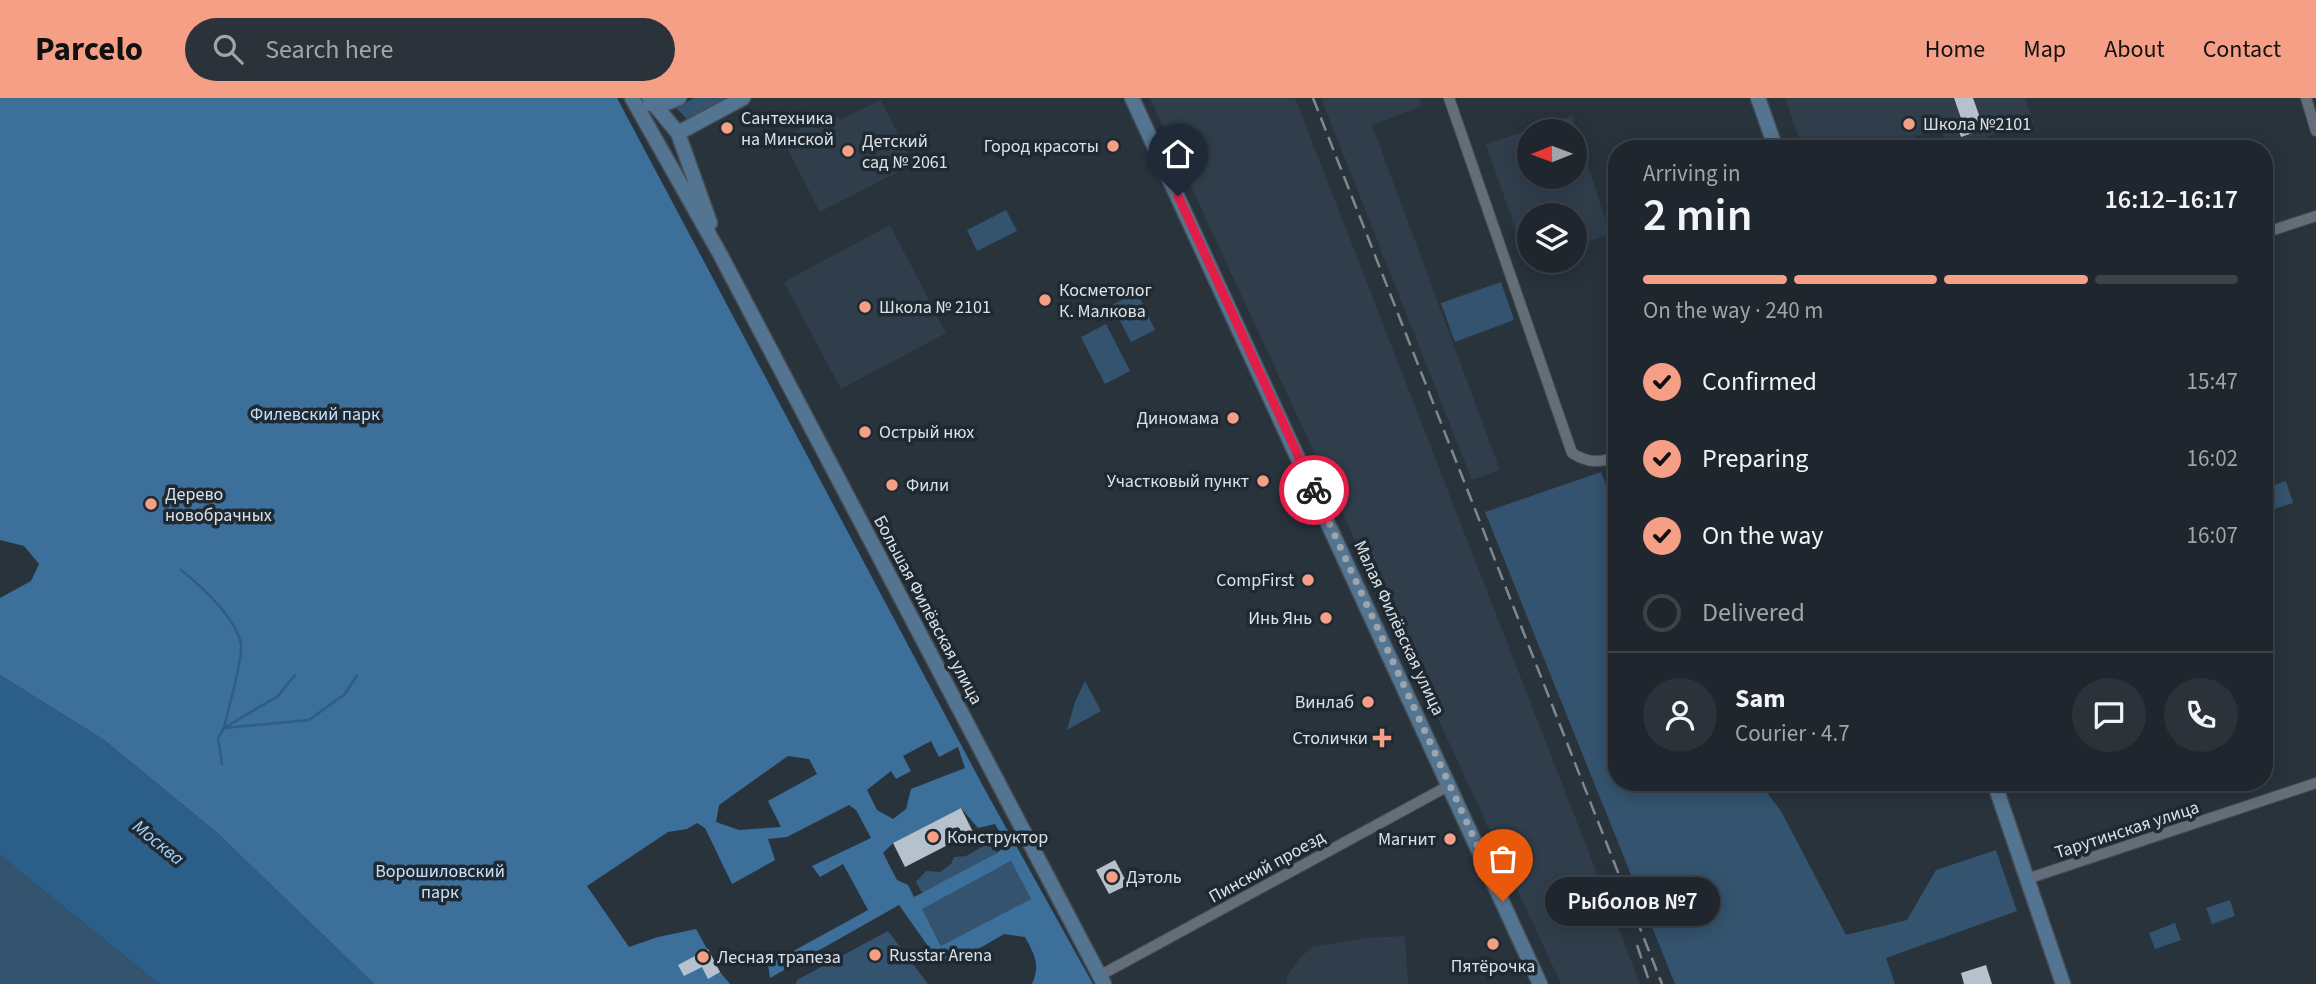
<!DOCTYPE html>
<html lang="en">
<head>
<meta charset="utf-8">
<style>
  :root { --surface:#1f262d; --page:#2c3239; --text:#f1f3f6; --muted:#a1a5aa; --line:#3c4349; --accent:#f49f86 }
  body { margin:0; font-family:"Source Sans 3",sans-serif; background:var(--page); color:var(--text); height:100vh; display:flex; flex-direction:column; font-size:26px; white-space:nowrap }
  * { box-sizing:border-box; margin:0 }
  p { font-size:23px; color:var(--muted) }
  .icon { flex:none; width:38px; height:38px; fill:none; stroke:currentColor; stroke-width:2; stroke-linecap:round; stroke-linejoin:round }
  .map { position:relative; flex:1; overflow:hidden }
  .sheet { position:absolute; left:1608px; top:42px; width:665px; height:651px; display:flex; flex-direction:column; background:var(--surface); border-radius:28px; box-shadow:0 4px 18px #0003,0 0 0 2px var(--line) }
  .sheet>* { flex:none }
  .needle { width:46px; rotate:269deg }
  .controls { position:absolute; left:1517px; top:21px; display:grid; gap:14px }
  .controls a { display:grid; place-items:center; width:70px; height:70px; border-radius:50%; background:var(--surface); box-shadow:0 4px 18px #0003,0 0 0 2px var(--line); font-size:35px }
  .pin { position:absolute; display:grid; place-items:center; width:60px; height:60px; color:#fff; margin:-72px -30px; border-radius:50% 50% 50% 0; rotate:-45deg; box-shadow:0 0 7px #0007 }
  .pin .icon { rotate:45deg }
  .courier { position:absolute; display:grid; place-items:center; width:70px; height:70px; margin:-35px; border:5px solid #e11d48; border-radius:50%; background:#fff; color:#222; box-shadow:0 2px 9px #0007 }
  .bubble { position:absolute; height:49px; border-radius:24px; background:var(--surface); box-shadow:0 4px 18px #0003,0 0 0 2px var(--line); font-size:23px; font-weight:600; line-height:49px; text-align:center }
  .headline em { font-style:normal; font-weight:600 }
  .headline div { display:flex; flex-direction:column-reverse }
  .headline { display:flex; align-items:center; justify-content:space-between; height:119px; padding:0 35px }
  h1 { font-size:46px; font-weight:600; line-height:52px }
  .bar { display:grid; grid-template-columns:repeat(4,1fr); gap:10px 7px; align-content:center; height:84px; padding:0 35px }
  .bar i { height:9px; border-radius:5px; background:var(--line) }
  .bar .current { background:var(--accent) }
  .bar p { grid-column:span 4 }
  .line { display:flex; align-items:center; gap:18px; padding:0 35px; border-top:2px solid var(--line) }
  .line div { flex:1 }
  .round { display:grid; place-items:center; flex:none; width:74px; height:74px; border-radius:37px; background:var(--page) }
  ol { padding:0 35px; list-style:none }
  li { display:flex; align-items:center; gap:21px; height:77px }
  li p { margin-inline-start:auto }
  li .icon { padding:7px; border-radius:50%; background:var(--accent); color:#111; stroke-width:4 }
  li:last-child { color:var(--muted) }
  li i { width:38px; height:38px; border:4px solid var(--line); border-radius:50% }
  header { display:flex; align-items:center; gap:42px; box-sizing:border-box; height:98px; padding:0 35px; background:var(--accent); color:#111 }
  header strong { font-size:33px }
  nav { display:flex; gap:38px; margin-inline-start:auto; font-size:24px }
  .search { width:490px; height:63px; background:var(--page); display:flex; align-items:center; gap:18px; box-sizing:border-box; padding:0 24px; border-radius:38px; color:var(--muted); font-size:26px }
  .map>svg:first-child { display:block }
</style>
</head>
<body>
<header>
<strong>Parcelo</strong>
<div class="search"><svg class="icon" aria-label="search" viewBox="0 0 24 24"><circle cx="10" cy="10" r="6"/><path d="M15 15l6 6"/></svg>Search here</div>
<nav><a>Home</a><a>Map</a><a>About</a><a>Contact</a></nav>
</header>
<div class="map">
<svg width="2316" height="886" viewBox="0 0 2316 886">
  <rect width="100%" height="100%" fill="#29333c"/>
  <g fill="#303e4c" fill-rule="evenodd">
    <polygon points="1150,0 1295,0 1640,886 1561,886"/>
    <polygon points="1321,0 1419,0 1422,8 1372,27 1500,372 1472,382"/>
    <polygon points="1785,0 2025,0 2033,23 1952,51 1948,51 1940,30 1880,51 1803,51"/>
    <polygon points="881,2 913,66 820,114 782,40 826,18 842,21"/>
    <path d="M1572 18 1610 136 1575 148V117H1530V163H1532L1527 165 1486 46ZM1530 33H1575V79H1530Z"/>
    <polygon points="890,127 946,235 841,291 784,184"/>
    <polygon points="1405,838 1408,886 1288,886 1286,880 1299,861 1312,849 1366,840"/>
  </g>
  <g fill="#34536e">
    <polygon points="694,0 729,0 688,22 676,10"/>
    <polygon points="1006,112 1017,133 977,153 967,132"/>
    <polygon points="1501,184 1514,222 1455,244 1441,205"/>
    <polygon points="1137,194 1155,232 1131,244 1112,207"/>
    <polygon points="1106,226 1130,273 1105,286 1081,239"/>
    <polygon points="1601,374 1617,417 1617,684 1759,684 1781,713 1846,837 1907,822 1936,772 1996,752 2017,813 1886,860 1895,886 1675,886 1485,414"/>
    <polygon points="2286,383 2293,405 2265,414 2265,390"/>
    <polygon points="1085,583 1101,613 1067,632 1075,604"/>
    <polygon points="987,746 992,746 997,755 925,795 921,793 916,784 926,773 940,774 951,766 954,759 966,758"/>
    <polygon points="0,757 159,886 0,886"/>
    <polygon points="1011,763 1031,801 942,849 921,811"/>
    <polygon points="2230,802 2235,818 2212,826 2206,810"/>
    <polygon points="2175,825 2181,842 2155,851 2149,835"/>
    <polygon points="888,833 928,886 796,886 797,882"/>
  </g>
  <path fill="#3d6f9b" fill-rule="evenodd" d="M0 0H617L984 690 1093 886H1032C1041 867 1034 856 1025 839L1004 836 961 861 940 865 899 807 770 880 768 867 868 812 843 766 820 779 812 768 871 740 856 712 849 707 787 739 768 741 775 762 732 786 705 730 697 725 687 731 668 734 587 788 629 849 658 839 696 831 720 874 730 886H374L215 733 104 642 0 577V500L31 483 39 466 24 448 0 442ZM931 643 939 659 958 649 965 670 911 691 906 711 893 721 877 712 867 692 891 673 896 681 911 673 903 658ZM788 658 809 661 817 676 768 703 781 729 739 732 716 724 719 707ZM961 710 978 730 995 726 1007 747 997 755 914 799 908 787 897 782 883 755 893 745ZM1011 763 1031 801 941 848 922 811Z"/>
  <polygon fill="#2c5e8a" points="0,577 104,642 215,733 374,886 159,886 0,757"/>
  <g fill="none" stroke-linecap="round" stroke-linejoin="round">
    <g stroke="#2c5e8a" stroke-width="2.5">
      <path d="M181 472C200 487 240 523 241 549 242 565 228 611 224 630L309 622 345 596 357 577"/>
      <polyline points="222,666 218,640 224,630 278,598 295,577"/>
    </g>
  </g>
  <g fill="#b5c1cd">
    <polygon points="1954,0 1973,0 1984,31 1961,39 1958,31 1964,29"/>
    <polygon points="961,710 973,734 905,769 893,745"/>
    <polygon points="1115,762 1128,787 1109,796 1096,772"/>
    <polygon points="708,851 720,874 708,881 702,869 684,878 678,867"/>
    <polygon points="1986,867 1992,886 1964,886 1961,875"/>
  </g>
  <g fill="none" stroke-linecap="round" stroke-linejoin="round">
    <g stroke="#464e56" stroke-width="12">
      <g id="street">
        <path d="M1449 0 1572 355C1588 365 1599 365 1617 359"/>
        <polyline points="2306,0 2316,33"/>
        <polyline points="2264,135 2316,118"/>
        <polyline points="2027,781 2316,685"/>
        <polyline points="1099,878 1450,687"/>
      </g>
    </g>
    <g stroke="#464e56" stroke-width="17">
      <g id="secondary">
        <polyline points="632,0 720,156 1104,886"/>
        <polyline points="649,0 678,35 710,125"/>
        <polyline points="1132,0 1540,886"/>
        <polyline points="1758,0 1776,51"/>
        <polyline points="650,6 664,6 679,0"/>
        <polyline points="678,35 743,0"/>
        <polyline points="1994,684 2063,886"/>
      </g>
    </g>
    <use href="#street" stroke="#636e78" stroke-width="10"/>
    <use href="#secondary" stroke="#547591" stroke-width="14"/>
    <g stroke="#80888f" stroke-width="2.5" stroke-dasharray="14 7" stroke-linecap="butt">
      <polyline points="1313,0 1662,886"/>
      <polyline points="1637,847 1650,886"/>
    </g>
  </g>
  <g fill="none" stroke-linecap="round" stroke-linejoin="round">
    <polyline stroke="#9da4ab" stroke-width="7" stroke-dasharray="0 12.6" points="1314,392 1503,803"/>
    <polyline stroke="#e11d48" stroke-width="9" points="1178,98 1314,392"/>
  </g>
  <g fill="#f49f86" stroke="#1f2932" stroke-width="2.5">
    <circle cx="1909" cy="26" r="7"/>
    <circle cx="727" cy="30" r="7"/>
    <circle cx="1113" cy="48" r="7"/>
    <circle cx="848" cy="53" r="7"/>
    <circle cx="1045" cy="202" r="7"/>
    <circle cx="865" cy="209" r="7"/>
    <circle cx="1233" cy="320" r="7"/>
    <circle cx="865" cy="334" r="7"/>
    <circle cx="1263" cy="383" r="7"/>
    <circle cx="892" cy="387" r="7"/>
    <circle cx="151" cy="406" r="7"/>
    <circle cx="1308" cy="482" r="7"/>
    <circle cx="1326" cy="520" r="7"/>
    <circle cx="1368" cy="604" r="7"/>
    <path d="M1378.5 629.5h7v7h7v7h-7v7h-7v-7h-7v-7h7z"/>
    <circle cx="933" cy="739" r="7"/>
    <circle cx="1450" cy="741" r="7"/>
    <circle cx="1112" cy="779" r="7"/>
    <circle cx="1493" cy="846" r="7"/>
    <circle cx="875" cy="857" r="7"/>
    <circle cx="703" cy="859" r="7"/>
  </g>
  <g text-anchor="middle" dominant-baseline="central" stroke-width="7" stroke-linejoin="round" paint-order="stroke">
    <g font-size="18" fill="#dbe1e7" stroke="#1f2932" text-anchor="start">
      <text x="741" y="20">Сантехника<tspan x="741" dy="21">на Минской</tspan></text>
      <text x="1923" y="26">Школа №2101</text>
      <text x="862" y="43">Детский<tspan x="862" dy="21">сад № 2061</tspan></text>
      <text x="1099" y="48" text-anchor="end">Город красоты</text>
      <text x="1059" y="192">Косметолог<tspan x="1059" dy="21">К. Малкова</tspan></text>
      <text x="879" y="209">Школа № 2101</text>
      <text x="1219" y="320" text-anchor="end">Диномама</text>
      <text x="879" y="334">Острый нюх</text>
      <text x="1249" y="383" text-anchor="end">Участковый пункт</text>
      <text x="906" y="387">Фили</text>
      <text x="165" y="396">Дерево<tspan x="165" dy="21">новобрачных</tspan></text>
      <text x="1294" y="482" text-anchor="end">CompFirst</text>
      <text x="1312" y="520" text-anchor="end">Инь Янь</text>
      <text x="1354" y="604" text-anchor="end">Винлаб</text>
      <text x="1368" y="640" text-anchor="end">Столички</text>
      <text x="947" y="739">Конструктор</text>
      <text x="1436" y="741" text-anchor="end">Магнит</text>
      <text x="1126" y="779">Дэтоль</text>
      <text x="889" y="857">Russtar Arena</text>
      <text x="717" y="859">Лесная трапеза</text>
      <text x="1493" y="868" text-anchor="middle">Пятёрочка</text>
    </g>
    <g font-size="18" fill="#c4e0fb" stroke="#1f2932">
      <text x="315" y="316">Филевский парк</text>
      <text x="440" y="773">Ворошиловский<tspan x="440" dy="21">парк</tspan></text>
    </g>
    <g font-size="18" fill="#dbe1e7" stroke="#1f2932">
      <text transform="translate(928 512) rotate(62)">Большая Филёвская улица</text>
      <text transform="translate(1399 530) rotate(65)">Малая Филёвская улица</text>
      <text transform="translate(2127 732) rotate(-18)">Тарутинская улица</text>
      <text transform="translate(1267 769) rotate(-29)">Пинский проезд</text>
    </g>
    <g font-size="19" font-style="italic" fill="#a9d4fb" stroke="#1f2932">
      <text transform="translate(158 745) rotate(39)">Москва</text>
    </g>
  </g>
</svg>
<div class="controls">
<a><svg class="needle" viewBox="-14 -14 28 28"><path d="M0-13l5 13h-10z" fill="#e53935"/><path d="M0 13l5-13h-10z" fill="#a1a5aa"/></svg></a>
<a><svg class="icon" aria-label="layers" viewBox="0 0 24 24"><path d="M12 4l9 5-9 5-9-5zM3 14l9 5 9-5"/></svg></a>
</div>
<div class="pin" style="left:1503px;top:803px;background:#ea580c"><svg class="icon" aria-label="bag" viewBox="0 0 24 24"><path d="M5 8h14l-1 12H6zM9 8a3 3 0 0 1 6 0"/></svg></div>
<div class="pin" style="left:1178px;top:98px;background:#1f2937"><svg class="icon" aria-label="home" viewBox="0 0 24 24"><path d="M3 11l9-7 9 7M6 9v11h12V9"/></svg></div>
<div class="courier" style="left:1314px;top:392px"><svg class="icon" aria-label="bike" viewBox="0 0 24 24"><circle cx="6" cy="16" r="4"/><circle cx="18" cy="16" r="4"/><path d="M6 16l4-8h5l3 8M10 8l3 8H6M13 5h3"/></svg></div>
<div class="bubble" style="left:1545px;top:779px;width:175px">Рыболов №7</div>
<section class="sheet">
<div class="headline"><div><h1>2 min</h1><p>Arriving in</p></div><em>16:12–16:17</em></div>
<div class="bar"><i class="current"></i><i class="current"></i><i class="current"></i><i></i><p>On the way · 240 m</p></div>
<ol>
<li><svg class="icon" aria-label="check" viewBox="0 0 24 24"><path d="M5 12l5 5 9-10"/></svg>Confirmed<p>15:47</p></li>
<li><svg class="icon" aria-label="check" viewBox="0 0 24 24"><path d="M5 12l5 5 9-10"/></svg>Preparing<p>16:02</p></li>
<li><svg class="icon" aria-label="check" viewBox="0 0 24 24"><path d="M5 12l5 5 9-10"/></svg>On the way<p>16:07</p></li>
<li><i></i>Delivered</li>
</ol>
<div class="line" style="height:126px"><a class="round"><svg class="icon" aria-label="person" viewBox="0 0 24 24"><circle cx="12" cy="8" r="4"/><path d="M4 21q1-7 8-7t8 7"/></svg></a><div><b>Sam</b><p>Courier · 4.7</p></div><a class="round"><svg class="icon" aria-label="chat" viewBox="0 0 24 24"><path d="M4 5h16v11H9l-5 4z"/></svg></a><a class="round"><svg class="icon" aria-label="phone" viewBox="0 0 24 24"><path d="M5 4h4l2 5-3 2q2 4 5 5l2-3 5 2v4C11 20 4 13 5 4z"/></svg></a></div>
</section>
</div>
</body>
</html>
